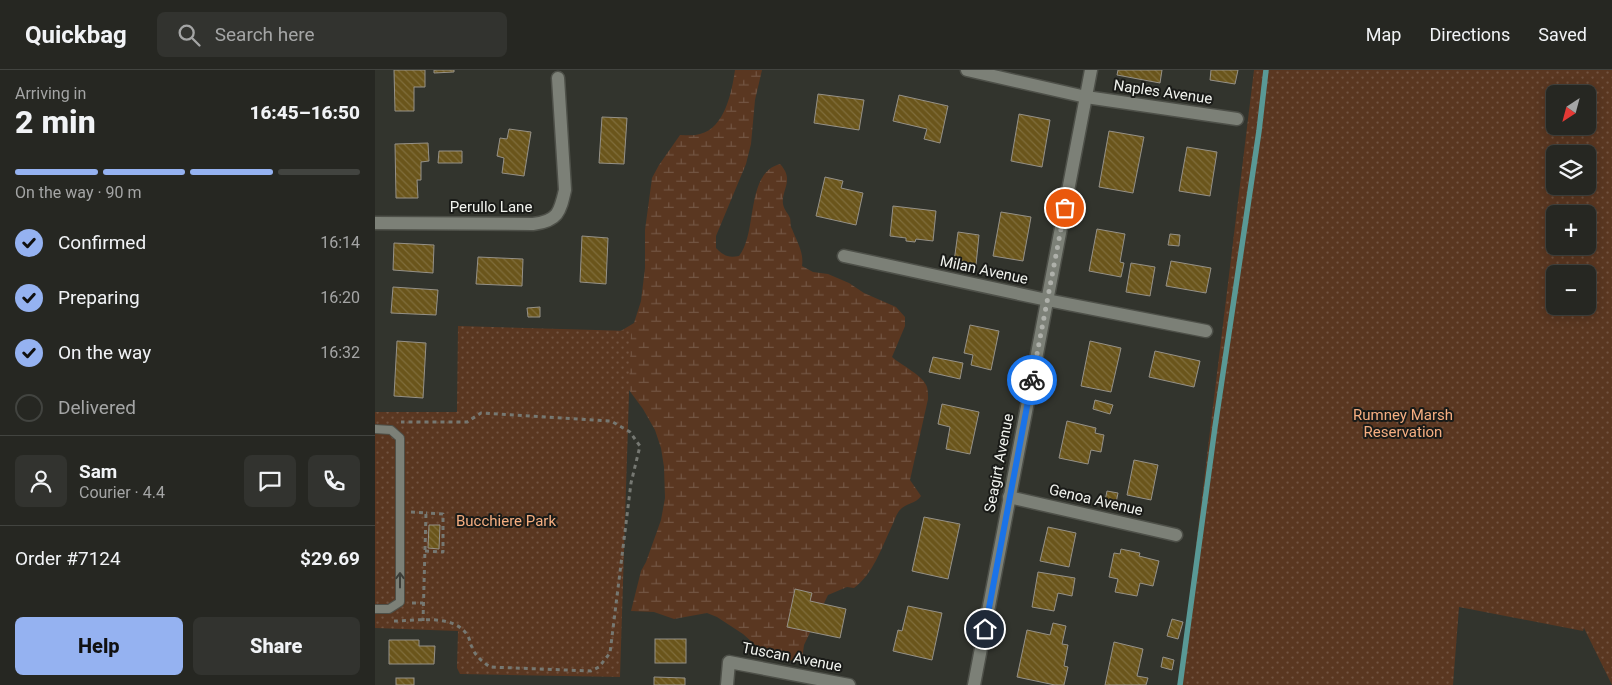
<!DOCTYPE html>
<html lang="en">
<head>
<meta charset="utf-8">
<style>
  :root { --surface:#262722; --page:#32332f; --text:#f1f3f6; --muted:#a4a5a5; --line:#424440; --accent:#95b2f1 }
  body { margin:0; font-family:Roboto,sans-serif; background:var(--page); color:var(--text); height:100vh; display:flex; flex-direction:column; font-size:19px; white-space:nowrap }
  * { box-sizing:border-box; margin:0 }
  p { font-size:16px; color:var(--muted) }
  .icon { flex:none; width:28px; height:28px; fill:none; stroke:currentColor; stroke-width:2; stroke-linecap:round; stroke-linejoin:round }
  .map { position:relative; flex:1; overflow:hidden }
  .panel { display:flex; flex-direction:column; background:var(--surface); width:375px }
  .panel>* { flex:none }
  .needle { width:32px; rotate:216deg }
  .tools { position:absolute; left:1171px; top:15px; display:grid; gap:10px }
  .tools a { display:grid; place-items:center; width:50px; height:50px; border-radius:8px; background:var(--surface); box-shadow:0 2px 12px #0003,0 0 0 1px var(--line); font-size:25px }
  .pin { position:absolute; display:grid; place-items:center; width:42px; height:42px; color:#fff; margin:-21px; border:2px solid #fff; border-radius:50%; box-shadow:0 1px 5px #0007 }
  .courier { position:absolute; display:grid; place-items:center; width:50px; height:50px; margin:-25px; border:4px solid #1a73e8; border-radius:50%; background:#fff; color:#222; box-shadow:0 1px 6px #0007 }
  .overview em { font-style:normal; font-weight:800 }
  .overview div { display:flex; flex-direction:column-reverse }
  .overview { display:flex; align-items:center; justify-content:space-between; height:85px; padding:0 15px }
  h1 { font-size:32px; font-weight:800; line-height:38px }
  .bar { display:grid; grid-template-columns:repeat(4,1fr); gap:8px 5px; align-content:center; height:60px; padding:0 15px }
  .bar i { height:6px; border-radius:4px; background:var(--line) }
  .bar .on { background:var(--accent) }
  .bar p { grid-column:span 4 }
  .line { display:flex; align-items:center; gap:12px; padding:0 15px; border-top:1px solid var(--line) }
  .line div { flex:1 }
  .round { display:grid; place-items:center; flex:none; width:52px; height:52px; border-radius:8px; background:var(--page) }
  ol { padding:0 15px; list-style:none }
  li { display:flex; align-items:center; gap:15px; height:55px }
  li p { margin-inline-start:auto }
  li .icon { padding:5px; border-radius:50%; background:var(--accent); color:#111; stroke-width:4 }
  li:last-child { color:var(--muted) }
  li i { width:28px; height:28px; border:2px solid var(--line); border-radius:50% }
  .primary-button { display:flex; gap:10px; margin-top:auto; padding:10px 15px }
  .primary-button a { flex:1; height:58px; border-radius:8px; background:var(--accent); color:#111; font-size:20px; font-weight:800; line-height:58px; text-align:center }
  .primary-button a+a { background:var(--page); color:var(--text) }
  header { display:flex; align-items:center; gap:30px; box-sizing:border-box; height:70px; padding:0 25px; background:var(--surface); border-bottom:1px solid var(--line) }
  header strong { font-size:24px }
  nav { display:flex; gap:28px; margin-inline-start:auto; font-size:18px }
  .search { width:350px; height:45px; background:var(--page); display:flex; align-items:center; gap:12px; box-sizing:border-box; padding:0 18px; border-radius:8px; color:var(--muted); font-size:19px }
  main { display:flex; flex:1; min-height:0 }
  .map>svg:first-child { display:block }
</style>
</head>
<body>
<header>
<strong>Quickbag</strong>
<div class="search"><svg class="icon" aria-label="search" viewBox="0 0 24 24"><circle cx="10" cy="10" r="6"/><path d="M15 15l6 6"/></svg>Search here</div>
<nav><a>Map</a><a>Directions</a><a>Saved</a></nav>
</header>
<main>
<section class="panel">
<div class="overview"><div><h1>2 min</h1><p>Arriving in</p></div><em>16:45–16:50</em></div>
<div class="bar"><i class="on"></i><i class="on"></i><i class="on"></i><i></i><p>On the way · 90 m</p></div>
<ol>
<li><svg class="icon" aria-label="check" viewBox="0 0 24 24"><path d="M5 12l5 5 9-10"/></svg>Confirmed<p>16:14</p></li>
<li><svg class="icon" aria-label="check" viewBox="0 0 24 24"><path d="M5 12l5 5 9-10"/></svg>Preparing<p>16:20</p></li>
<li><svg class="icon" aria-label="check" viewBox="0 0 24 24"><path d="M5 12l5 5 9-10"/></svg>On the way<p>16:32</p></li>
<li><i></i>Delivered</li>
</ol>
<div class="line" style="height:90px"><a class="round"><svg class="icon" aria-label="person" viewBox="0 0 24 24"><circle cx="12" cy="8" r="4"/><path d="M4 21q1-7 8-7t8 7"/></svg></a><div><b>Sam</b><p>Courier · 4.4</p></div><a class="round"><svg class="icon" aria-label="chat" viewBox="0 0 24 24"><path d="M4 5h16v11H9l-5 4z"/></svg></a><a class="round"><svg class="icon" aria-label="phone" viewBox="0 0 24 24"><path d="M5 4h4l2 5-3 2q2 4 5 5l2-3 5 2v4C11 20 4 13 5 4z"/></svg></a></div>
<div class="line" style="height:65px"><div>Order #7124</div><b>$29.69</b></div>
<div class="primary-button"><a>Help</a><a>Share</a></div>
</section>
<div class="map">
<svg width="1237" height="615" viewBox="0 0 1237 615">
  <defs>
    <pattern id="wetland-marsh" width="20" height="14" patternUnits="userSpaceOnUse" patternTransform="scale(1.25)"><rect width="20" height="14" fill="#5a3721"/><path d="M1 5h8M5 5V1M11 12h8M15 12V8" fill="none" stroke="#725442"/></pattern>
    <pattern id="park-dots" width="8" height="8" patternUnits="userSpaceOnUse" patternTransform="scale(1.25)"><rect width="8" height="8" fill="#5a3721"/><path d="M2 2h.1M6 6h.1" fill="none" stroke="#725442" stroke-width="1.8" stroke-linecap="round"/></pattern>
    <pattern id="building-back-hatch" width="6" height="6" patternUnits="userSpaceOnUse" patternTransform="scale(1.25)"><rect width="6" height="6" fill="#6a551b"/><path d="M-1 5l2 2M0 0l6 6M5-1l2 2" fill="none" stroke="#806e3c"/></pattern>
  </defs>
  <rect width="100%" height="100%" fill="#32342d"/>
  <path fill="url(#wetland-marsh)" d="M360 0H387L380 30 376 74 371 94 341 166V178C349 186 353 188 364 186 383 162 370 103 405 94 420 110 406 120 408 134 409 140 413 143 415 148 416 152 415 156 417 159 422 172 429 182 427 196L438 202 453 204 474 213 489 223 521 237 530 247V256L517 287C526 295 549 306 552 317 553 320 553 326 553 329L535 410 546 426C541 434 530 433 524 441 520 447 519 452 516 458 506 479 498 504 479 518L472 517 453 525 429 575 427 589 420 591 395 588 368 564 342 547 332 543 299 549 279 542 256 541 266 501 271 492 286 450 290 428 289 397 286 378 280 360 268 339 254 320 239 265 259 253 266 231 270 198V160L277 108 284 95 305 65C312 65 319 66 325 64 350 58 357 21 360 0Z"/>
  <g fill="url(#park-dots)" fill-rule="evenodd">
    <path d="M879 0H1237V615L1209 558 1208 561 1084 537 1078 615H804ZM1180 24H1212V56H1180ZM1180 84H1212V116H1180ZM1180 144H1212V176H1180ZM1180 204H1212V236H1180Z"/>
    <polygon points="83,256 256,261 245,607 85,604 82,598 83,561 0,558 0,342 82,342"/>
  </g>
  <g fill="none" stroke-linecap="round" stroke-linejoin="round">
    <polyline stroke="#599996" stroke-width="5.5" points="805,615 840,357 884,61 891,0"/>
  </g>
  <g fill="url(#building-back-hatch)" stroke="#959188">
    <polygon points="19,0 50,0 50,17 39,17 39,41 20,41"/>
    <polygon points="59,0 79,0 79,2 59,3"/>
    <polygon points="743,0 787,0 785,13 742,5"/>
    <polygon points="836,0 863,0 860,14 835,10"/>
    <polygon points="443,24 489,30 484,60 439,53"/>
    <polygon points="524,25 573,36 565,73 549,69 552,59 518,51"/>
    <polygon points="644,44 675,50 667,97 636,91"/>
    <polygon points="227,47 252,48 249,94 224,93"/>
    <polygon points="134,59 156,62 149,106 127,103 129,88 122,86 125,68 132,69"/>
    <polygon points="734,61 769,67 758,123 724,117"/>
    <polygon points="53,73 54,91 46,92 46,110 42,110 43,128 21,128 20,74"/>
    <polygon points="812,77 842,82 835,126 804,121"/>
    <polygon points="64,81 87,81 87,93 63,93"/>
    <polygon points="450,107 468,111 466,118 488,123 481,155 441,146"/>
    <polygon points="518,136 561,141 558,171 541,169 540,172 531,171 531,168 515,166"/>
    <polygon points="626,142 656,147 648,191 618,186"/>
    <polygon points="722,159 750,164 745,192 749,193 746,207 714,201"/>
    <polygon points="583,162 604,165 601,195 579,192"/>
    <polygon points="795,164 805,165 804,176 793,175"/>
    <polygon points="207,166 233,168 231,214 205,212"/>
    <polygon points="19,173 59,175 58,203 18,200"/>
    <polygon points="103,187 148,189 147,216 101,214"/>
    <polygon points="796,191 836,198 831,223 791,216"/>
    <polygon points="756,193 780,197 775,226 751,222"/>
    <polygon points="18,217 63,220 61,245 16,243"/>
    <polygon points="165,237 165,247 153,247 152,238"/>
    <polygon points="595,255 624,261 616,300 596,295 598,285 589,283"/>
    <polygon points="22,271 51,273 48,328 19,326"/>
    <polygon points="715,271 746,278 736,322 706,316"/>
    <polygon points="780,281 825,291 819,317 774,307"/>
    <polygon points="558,287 588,293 585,309 554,302"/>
    <polygon points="720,330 738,335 735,344 718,339"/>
    <polygon points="567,334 604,342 595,384 571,379 575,357 563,354"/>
    <polygon points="692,351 721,358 720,363 729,365 726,382 716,380 713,394 684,388"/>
    <polygon points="759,390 783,395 776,430 752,425"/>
    <polygon points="732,421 743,423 740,438 734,436 735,432 730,431"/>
    <polygon points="549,447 585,454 573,509 537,501"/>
    <polygon points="54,455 65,455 64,479 53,478"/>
    <polygon points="673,457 701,463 694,497 665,491"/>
    <polygon points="746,479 765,483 764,486 784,491 778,516 765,513 762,526 740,522 743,509 734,507 739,483 745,484"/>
    <polygon points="663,502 700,508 697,526 683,523 679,541 657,537"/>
    <polygon points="420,519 437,523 435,531 471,539 465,568 412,557"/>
    <polygon points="533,536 567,543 557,590 518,581 523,560 527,561"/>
    <polygon points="797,549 808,552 803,569 792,566"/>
    <polygon points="678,553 691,556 687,574 693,575 689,596 693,597 689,615 680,615 642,607 652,560 675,565"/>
    <rect x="280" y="569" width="31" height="24"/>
    <polygon points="14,570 44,570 44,576 60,576 59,594 14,594"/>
    <polygon points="739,572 768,579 762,606 773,608 771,615 730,615"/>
    <polygon points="788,587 799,590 797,600 786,597"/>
    <polygon points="279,607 310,608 310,615 279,615"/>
    <rect x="21" y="608" width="18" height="7"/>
  </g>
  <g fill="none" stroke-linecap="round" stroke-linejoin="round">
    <g stroke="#4e5049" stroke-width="10">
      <polyline id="service" points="0,359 16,360 25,368 25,532 14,539 0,539"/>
    </g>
    <g stroke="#4e5049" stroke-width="15">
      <g id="minor">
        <polyline points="592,0 711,27 862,49"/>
        <path d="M0 153 158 154C183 151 185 142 190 120L183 8"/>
        <polyline points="469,186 672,230 831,261"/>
        <polyline points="634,427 801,465"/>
        <polyline points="352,615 354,592 474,615"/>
        <polyline points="599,615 716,0"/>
      </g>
    </g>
    <g stroke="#767872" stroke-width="3" stroke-dasharray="4 4" stroke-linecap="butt">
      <polyline points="36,442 51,443 48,551"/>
      <polyline points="50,481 68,482 68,444 51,443"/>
      <polyline points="37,533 48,533"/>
      <path d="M19 551C42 551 79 543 93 566 95 570 95 574 97 577 100 586 108 592 115 597L216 601 224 597 235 583 256 413 265 376 255 362 236 351 106 343 92 352H26"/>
    </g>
    <use href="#service" stroke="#7c8077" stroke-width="8"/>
    <use href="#minor" stroke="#7c8077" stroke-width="12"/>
  </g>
  <defs><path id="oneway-shaft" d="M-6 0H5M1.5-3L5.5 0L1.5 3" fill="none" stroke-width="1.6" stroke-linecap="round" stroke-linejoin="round" transform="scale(1.25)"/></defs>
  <use stroke="#3c3e39" href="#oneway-shaft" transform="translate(25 510) rotate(-90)"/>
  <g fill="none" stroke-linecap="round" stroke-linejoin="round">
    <polyline stroke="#aeb0aa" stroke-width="5" stroke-dasharray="0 9" points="657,310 690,138"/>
    <polyline stroke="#1a73e8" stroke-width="6" points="610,559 657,310"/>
  </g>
  <g text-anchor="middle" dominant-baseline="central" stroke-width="4" stroke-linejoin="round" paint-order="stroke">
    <g font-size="15" fill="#f1f3ee" stroke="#1a1b18">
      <text transform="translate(788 22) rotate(8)">Naples Avenue</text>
      <text x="116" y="137">Perullo Lane</text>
      <text transform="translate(609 200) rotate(12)">Milan Avenue</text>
      <text transform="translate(624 393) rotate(-79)">Seagirt Avenue</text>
      <text transform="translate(721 430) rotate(13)">Genoa Avenue</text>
      <text transform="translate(417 587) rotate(11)">Tuscan Avenue</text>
    </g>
    <g font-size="15" fill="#f5ae81" stroke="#1a1b18">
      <text x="1028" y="345">Rumney Marsh<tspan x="1028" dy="17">Reservation</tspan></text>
      <text x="131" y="451">Bucchiere Park</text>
    </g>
  </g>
</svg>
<div class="tools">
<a><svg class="needle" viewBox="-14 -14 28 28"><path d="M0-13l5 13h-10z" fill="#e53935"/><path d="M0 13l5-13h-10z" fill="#a4a5a5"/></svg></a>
<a><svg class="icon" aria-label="layers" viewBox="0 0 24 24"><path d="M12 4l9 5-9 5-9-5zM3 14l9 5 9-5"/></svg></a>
<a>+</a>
<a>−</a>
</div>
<div class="pin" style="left:690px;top:138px;background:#ea580c"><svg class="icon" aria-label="bag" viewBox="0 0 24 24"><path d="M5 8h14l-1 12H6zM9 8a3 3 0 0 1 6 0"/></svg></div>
<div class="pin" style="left:610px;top:559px;background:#1f2937"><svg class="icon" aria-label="home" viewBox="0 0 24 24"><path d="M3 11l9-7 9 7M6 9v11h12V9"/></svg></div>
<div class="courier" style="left:657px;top:310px"><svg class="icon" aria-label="bike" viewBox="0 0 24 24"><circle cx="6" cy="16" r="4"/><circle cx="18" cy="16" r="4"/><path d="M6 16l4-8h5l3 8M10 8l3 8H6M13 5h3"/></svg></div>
</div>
</main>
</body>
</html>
